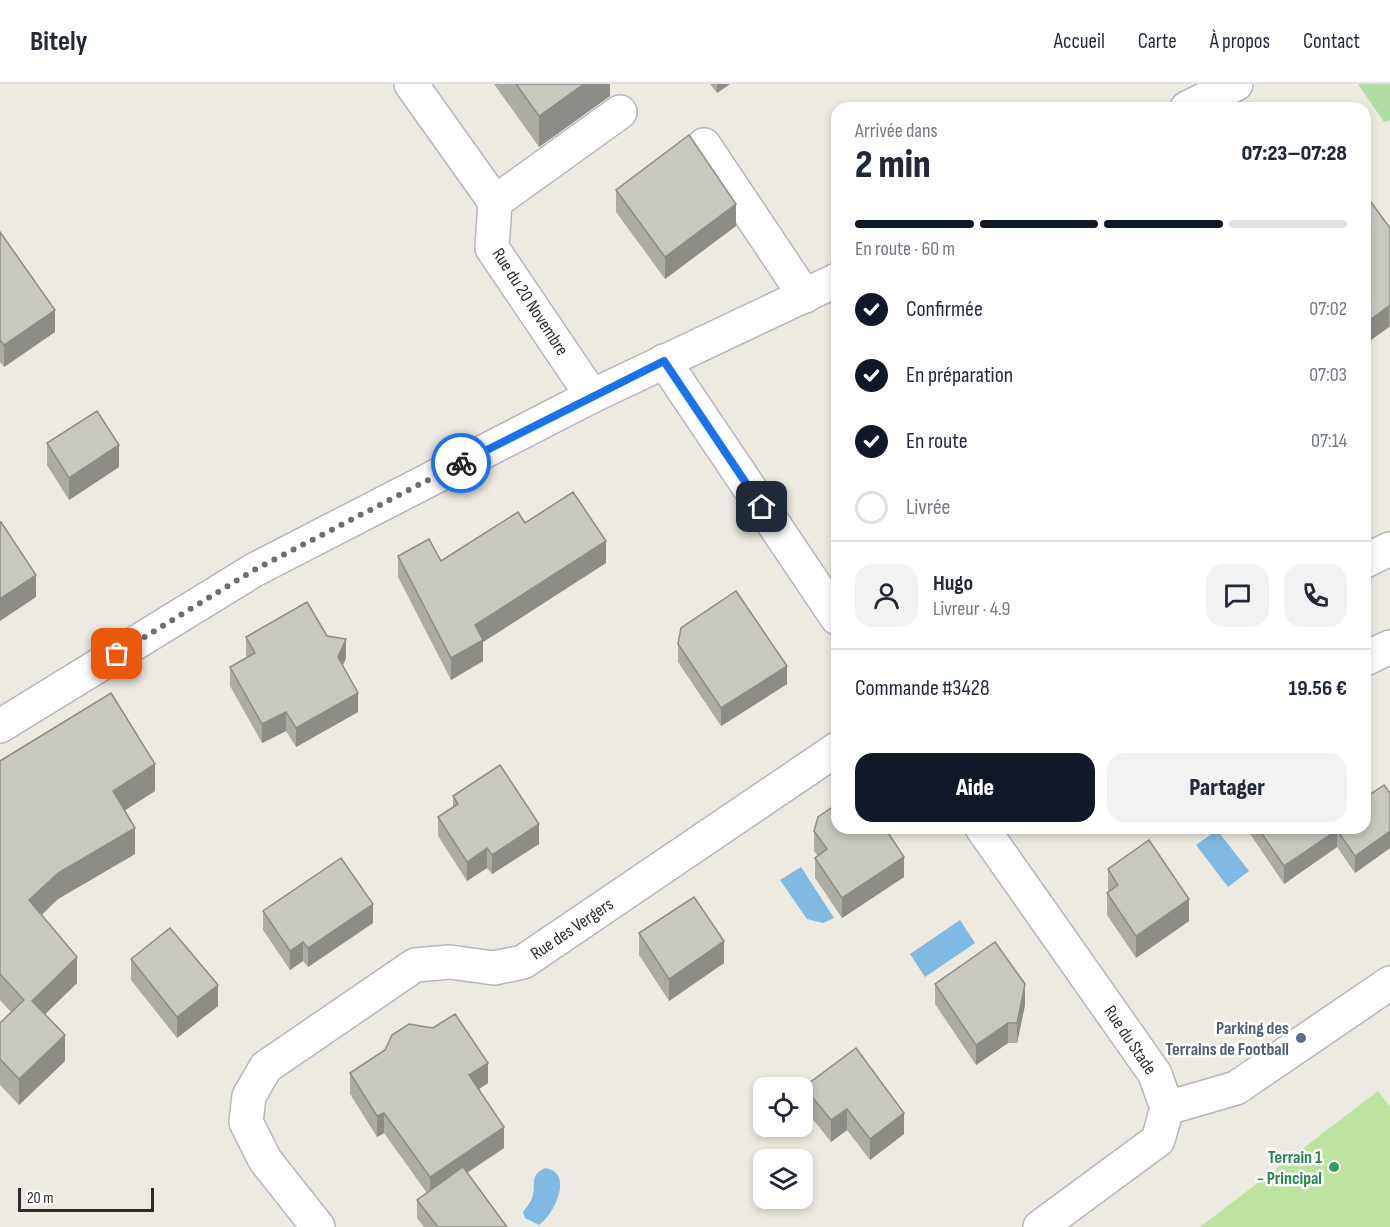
<!DOCTYPE html>
<html lang="fr">
<head>
<meta charset="utf-8">
<style>
  :root { --surface:#fff; --page:#f2f2f3; --text:#1f2937; --muted:#747a83; --line:#e0e1e3; --accent:#111827 }
  body { margin:0; font-family:"Sofia Sans Condensed",sans-serif; background:var(--page); color:var(--text); height:100vh; display:flex; flex-direction:column; font-size:22px; white-space:nowrap }
  * { box-sizing:border-box; margin:0 }
  p { font-size:20px; color:var(--muted) }
  .icon { flex:none; width:33px; height:33px; fill:none; stroke:currentColor; stroke-width:2; stroke-linecap:round; stroke-linejoin:round }
  .map { position:relative; flex:1; overflow:hidden }
  .panel { position:absolute; left:831px; top:18px; width:540px; height:732px; display:flex; flex-direction:column; background:var(--surface); border-radius:18px; box-shadow:0 3px 9px #0003 }
  .panel>* { flex:none }
  .fabs { position:absolute; left:753px; top:993px; display:grid; gap:12px }
  .fabs a { display:grid; place-items:center; width:60px; height:60px; border-radius:12px; background:var(--surface); box-shadow:0 3px 9px #0003; font-size:30px }
  .scale { position:absolute; left:18px; bottom:15px; width:136px; box-sizing:border-box; padding-left:6px; border:3px solid #2d2d2d; border-top:0; font-size:16px; line-height:21px; white-space:nowrap; color:#2d2d2d; -webkit-text-stroke:4px #fff; paint-order:stroke }
  .pin { position:absolute; display:grid; place-items:center; width:51px; height:51px; color:#fff; margin:-26px; border-radius:12px; box-shadow:0 3px 9px #0006 }
  .courier { position:absolute; display:grid; place-items:center; width:60px; height:60px; margin:-30px; border:4px solid #1a73e8; border-radius:50%; background:#fff; color:#222; box-shadow:0 2px 8px #0007 }
  .headline em { font-style:normal; font-weight:800 }
  .headline div { display:flex; flex-direction:column-reverse }
  .headline { display:flex; align-items:center; justify-content:space-between; height:102px; padding:0 24px }
  h1 { font-size:39px; font-weight:800; line-height:45px }
  .bar { display:grid; grid-template-columns:repeat(4,1fr); gap:9px 6px; align-content:center; height:72px; padding:0 24px }
  .bar i { height:8px; border-radius:4px; background:var(--line) }
  .bar .on { background:var(--accent) }
  .bar p { grid-column:span 4 }
  .line { display:flex; align-items:center; gap:15px; padding:0 24px; border-top:2px solid var(--line) }
  .line div { flex:1 }
  .round { display:grid; place-items:center; flex:none; width:63px; height:63px; border-radius:18px; background:var(--page) }
  ol { padding:0 24px; list-style:none }
  li { display:flex; align-items:center; gap:18px; height:66px }
  li p { margin-inline-start:auto }
  li .icon { padding:6px; border-radius:50%; background:var(--accent); color:#fff; stroke-width:4 }
  li:last-child { color:var(--muted) }
  li i { width:33px; height:33px; border:3px solid var(--line); border-radius:50% }
  .button { display:flex; gap:12px; margin-top:auto; padding:12px 24px }
  .button a { flex:1; height:69px; border-radius:18px; background:var(--accent); color:#fff; font-size:24px; font-weight:800; line-height:69px; text-align:center }
  .button a+a { background:var(--page); color:var(--text) }
  header { display:flex; align-items:center; gap:36px; box-sizing:border-box; height:84px; padding:0 30px; background:var(--surface); border-bottom:2px solid var(--line) }
  header strong { font-size:28px }
  nav { display:flex; gap:33px; margin-inline-start:auto; font-size:21px }
  .map>svg:first-child { display:block }
</style>
</head>
<body>
<header>
<strong>Bitely</strong>
<nav><a>Accueil</a><a>Carte</a><a>À propos</a><a>Contact</a></nav>
</header>
<div class="map">
<svg width="1390" height="1143" viewBox="0 0 1390 1143">
  <rect width="100%" height="100%" fill="#edeae1"/>
  <polygon fill="#afdda4" points="1358,0 1390,0 1390,36 1384,38"/>
  <polygon fill="#bde3a1" points="1378,1007 1390,1023 1390,1143 1200,1143"/>
  <g fill="#80bae3">
    <polygon points="1217,746 1249,787 1228,803 1196,761"/>
    <polygon points="801,783 834,834 823,839 807,835 780,796"/>
    <polygon points="960,836 975,859 925,893 910,870"/>
    <path d="M545 1084C575 1088 554 1131 539 1141L525 1134 523 1128C526 1124 530 1119 532 1114 537 1101 528 1092 545 1084Z"/>
  </g>
  <g fill="none" stroke-linecap="round" stroke-linejoin="round">
    <g stroke="#b5b5bf" stroke-width="36">
      <g id="minor">
        <polyline points="411,0 495,118 492,164 592,312"/>
        <polyline points="1187,24 1236,0"/>
        <polyline points="704,61 805,212"/>
        <polyline points="495,118 620,28"/>
        <polyline points="664,277 837,534"/>
        <polyline points="1365,477 1390,465"/>
        <polyline points="1365,575 1390,563"/>
        <polyline points="0,642 254,486 592,312 837,196"/>
        <polyline points="982,744 1155,990 1167,1024 1158,1056 1040,1143"/>
        <polyline points="1167,1024 1236,1004 1390,899"/>
        <polyline points="318,1143 265,1076 246,1038 249,1012 266,983 415,881 450,878 494,884 523,878 837,665"/>
      </g>
    </g>
    <use href="#minor" stroke="#fff" stroke-width="33"/>
  </g>
  <g fill="#adaca4">
    <polygon points="494,0 610,0 610,12 539,63"/>
    <polygon points="710,0 730,0 717,9"/>
    <polygon points="616,106 736,142 665,195 616,128"/>
    <polygon points="1365,110 1390,144 1390,243 1389,243 1371,256 1365,248"/>
    <polygon points="0,148 55,248 4,283 0,278"/>
    <polygon points="47,359 119,383 69,416 47,381"/>
    <polygon points="525,439 606,479 483,558 483,577 451,596 398,493 398,472 441,477"/>
    <polygon points="327,552 346,574 343,581 358,628 296,663 286,647 262,659 230,602 230,583 247,573 246,572 246,553"/>
    <polygon points="678,560 787,600 721,642 678,578"/>
    <polygon points="0,677 155,707 125,726 135,770 58,815 42,831 77,899 45,930 65,977 19,1021 0,1001 0,939 11,928 0,916"/>
    <polygon points="1390,709 1390,764 1355,789 1337,763 1284,800 1246,744 1365,744"/>
    <polygon points="453,712 539,760 492,790 487,784 467,797 438,752 438,733 453,723"/>
    <polygon points="814,747 904,793 842,834 815,794 815,774 818,772 814,767"/>
    <polygon points="1108,785 1189,837 1136,874 1107,831 1107,809 1108,808"/>
    <polygon points="263,827 373,839 308,883 303,877 290,886 263,846"/>
    <polygon points="639,849 724,879 669,917 639,871"/>
    <polygon points="131,875 218,922 177,954 131,896"/>
    <polygon points="935,900 1025,921 1017,959 1008,959 976,981 935,920"/>
    <polygon points="350,989 488,999 478,1005 504,1064 467,1089 507,1143 424,1143 417,1134 417,1116 427,1109 384,1049 377,1053 350,1010"/>
    <polygon points="804,1003 904,1050 870,1076 847,1046 831,1058 804,1024"/>
  </g>
  <g fill="#8d8c86">
    <polygon points="584,0 610,0 610,12 539,63 539,32"/>
    <polygon points="717,0 730,0 717,9"/>
    <polygon points="736,120 736,142 665,195 665,173"/>
    <polygon points="1389,222 1389,243 1371,256 1371,235"/>
    <polygon points="55,226 55,248 4,283 4,261"/>
    <polygon points="119,361 119,383 69,416 69,394"/>
    <polygon points="606,457 606,479 483,558 483,577 451,596 451,574 475,541"/>
    <polygon points="36,491 36,513 0,537 0,515"/>
    <polygon points="346,555 346,574 338,592 338,573"/>
    <polygon points="787,582 787,600 721,642 721,624"/>
    <polygon points="358,609 358,628 296,663 296,644"/>
    <polygon points="286,628 286,647 262,659 262,640"/>
    <polygon points="155,680 155,707 113,734 113,707"/>
    <polygon points="539,740 539,760 492,790 492,771"/>
    <polygon points="135,744 135,770 58,815 29,842 29,816 58,789"/>
    <polygon points="1337,746 1337,763 1284,800 1284,782"/>
    <polygon points="1390,747 1390,764 1355,789 1355,772"/>
    <polygon points="487,764 487,784 467,797 467,778"/>
    <polygon points="904,773 904,793 842,834 842,814"/>
    <polygon points="1189,815 1189,837 1136,874 1136,852"/>
    <polygon points="373,820 373,839 308,883 308,864"/>
    <polygon points="724,857 724,879 669,917 669,895"/>
    <polygon points="303,858 303,877 290,886 290,867"/>
    <polygon points="77,873 77,899 32,943 32,917"/>
    <polygon points="1025,900 1025,921 1017,959 1017,939"/>
    <polygon points="218,901 218,922 177,954 177,933"/>
    <polygon points="1008,939 1008,959 976,981 976,961"/>
    <polygon points="65,951 65,977 19,1021 19,995"/>
    <polygon points="488,979 488,999 469,1012 469,991"/>
    <polygon points="847,1025 847,1046 831,1058 831,1036"/>
    <polygon points="384,1029 384,1049 377,1053 377,1032"/>
    <polygon points="904,1029 904,1050 870,1076 870,1055"/>
    <polygon points="504,1043 504,1064 430,1113 430,1093"/>
  </g>
  <g fill="#c9c8bf" stroke="#8d8c86" stroke-width="1.5">
    <polygon points="516,0 584,0 539,32"/>
    <polygon points="689,51 736,120 665,173 616,106"/>
    <polygon points="1365,110 1390,144 1390,223 1389,222 1371,235 1365,227"/>
    <polygon points="0,148 55,226 4,261 0,256"/>
    <polygon points="97,327 119,361 69,394 47,359"/>
    <polygon points="573,408 606,457 475,541 483,556 451,574 398,472 429,455 441,477 518,428 525,439"/>
    <polygon points="0,438 1,438 36,491 0,515"/>
    <polygon points="736,507 787,582 721,624 678,560 681,544"/>
    <polygon points="307,518 327,552 346,555 338,573 358,609 296,644 286,628 262,640 230,583 255,569 246,553"/>
    <polygon points="111,609 155,680 113,707 135,744 58,789 29,816 77,873 32,917 65,951 19,995 0,975 0,939 24,916 0,890 0,677"/>
    <polygon points="500,681 539,740 492,771 487,764 467,778 438,733 458,720 453,712"/>
    <polygon points="1384,701 1390,709 1390,747 1355,772 1337,746 1284,782 1258,744 1365,744 1365,714"/>
    <polygon points="837,720 837,744 885,744 904,773 842,814 815,774 827,765 814,747 818,733"/>
    <polygon points="1149,756 1189,815 1136,852 1107,809 1118,801 1108,785"/>
    <polygon points="341,774 373,820 308,864 303,858 290,867 263,827"/>
    <polygon points="694,813 724,857 669,895 639,849"/>
    <polygon points="170,844 218,901 177,933 131,875"/>
    <polygon points="995,858 1025,900 1017,939 1008,939 976,961 935,900"/>
    <polygon points="455,930 488,979 469,991 504,1043 430,1093 384,1029 377,1032 350,989 385,966 392,951 409,940 433,944"/>
    <polygon points="856,964 904,1029 870,1055 847,1025 831,1036 804,1003"/>
    <polygon points="463,1083 507,1143 438,1143 417,1116"/>
  </g>
  <g fill="none" stroke-linecap="round" stroke-linejoin="round">
    <polyline stroke="#706f6c" stroke-width="6" stroke-dasharray="0 10.8" points="117,570 254,486 461,379"/>
    <polyline stroke="#1a73e8" stroke-width="8" points="461,379 664,277 762,423"/>
  </g>
  <circle fill="#5c6f8a" stroke="#fff" stroke-width="2" cx="1301" cy="954" r="6"/>
  <circle fill="#2e9e5b" stroke="#fff" stroke-width="2" cx="1334" cy="1083" r="6"/>
  <g text-anchor="middle" dominant-baseline="central" stroke-width="5" stroke-linejoin="round" paint-order="stroke">
    <g font-size="18" fill="#2d2d2d" stroke="#fff">
      <text transform="translate(530 218) rotate(57)">Rue du 20 Novembre</text>
      <text transform="translate(572 845) rotate(-34)">Rue des Vergers</text>
      <text transform="translate(1130 956) rotate(56)">Rue du Stade</text>
    </g>
    <g font-size="18" font-weight="bold" fill="#4e5e75" stroke="#fff" text-anchor="end">
      <text x="1289" y="944">Parking des<tspan x="1289" dy="21">Terrains de Football</tspan></text>
    </g>
    <g font-size="18" font-weight="bold" fill="#27864d" stroke="#fff" text-anchor="end">
      <text x="1322" y="1073">Terrain 1<tspan x="1322" dy="21">- Principal</tspan></text>
    </g>
  </g>
</svg>
<div class="fabs">
<a><svg class="icon" aria-label="locate" viewBox="0 0 24 24"><circle cx="12" cy="12" r="6"/><path d="M12 2v4M12 18v4M2 12h4M18 12h4"/></svg></a>
<a><svg class="icon" aria-label="layers" viewBox="0 0 24 24"><path d="M12 4l9 5-9 5-9-5zM3 14l9 5 9-5"/></svg></a>
</div>
<div class="scale">20 m</div>
<div class="pin" style="left:117px;top:570px;background:#ea580c"><svg class="icon" aria-label="bag" viewBox="0 0 24 24"><path d="M5 8h14l-1 12H6zM9 8a3 3 0 0 1 6 0"/></svg></div>
<div class="pin" style="left:762px;top:423px;background:#1f2937"><svg class="icon" aria-label="home" viewBox="0 0 24 24"><path d="M3 11l9-7 9 7M6 9v11h12V9"/></svg></div>
<div class="courier" style="left:461px;top:379px"><svg class="icon" aria-label="bike" viewBox="0 0 24 24"><circle cx="6" cy="16" r="4"/><circle cx="18" cy="16" r="4"/><path d="M6 16l4-8h5l3 8M10 8l3 8H6M13 5h3"/></svg></div>
<section class="panel">
<div class="headline"><div><h1>2 min</h1><p>Arrivée dans</p></div><em>07:23–07:28</em></div>
<div class="bar"><i class="on"></i><i class="on"></i><i class="on"></i><i></i><p>En route · 60 m</p></div>
<ol>
<li><svg class="icon" aria-label="check" viewBox="0 0 24 24"><path d="M5 12l5 5 9-10"/></svg>Confirmée<p>07:02</p></li>
<li><svg class="icon" aria-label="check" viewBox="0 0 24 24"><path d="M5 12l5 5 9-10"/></svg>En préparation<p>07:03</p></li>
<li><svg class="icon" aria-label="check" viewBox="0 0 24 24"><path d="M5 12l5 5 9-10"/></svg>En route<p>07:14</p></li>
<li><i></i>Livrée</li>
</ol>
<div class="line" style="height:108px"><a class="round"><svg class="icon" aria-label="person" viewBox="0 0 24 24"><circle cx="12" cy="8" r="4"/><path d="M4 21q1-7 8-7t8 7"/></svg></a><div><b>Hugo</b><p>Livreur · 4.9</p></div><a class="round"><svg class="icon" aria-label="chat" viewBox="0 0 24 24"><path d="M4 5h16v11H9l-5 4z"/></svg></a><a class="round"><svg class="icon" aria-label="phone" viewBox="0 0 24 24"><path d="M5 4h4l2 5-3 2q2 4 5 5l2-3 5 2v4C11 20 4 13 5 4z"/></svg></a></div>
<div class="line" style="height:78px"><div>Commande #3428</div><b>19.56 €</b></div>
<div class="button"><a>Aide</a><a>Partager</a></div>
</section>
</div>
</body>
</html>
